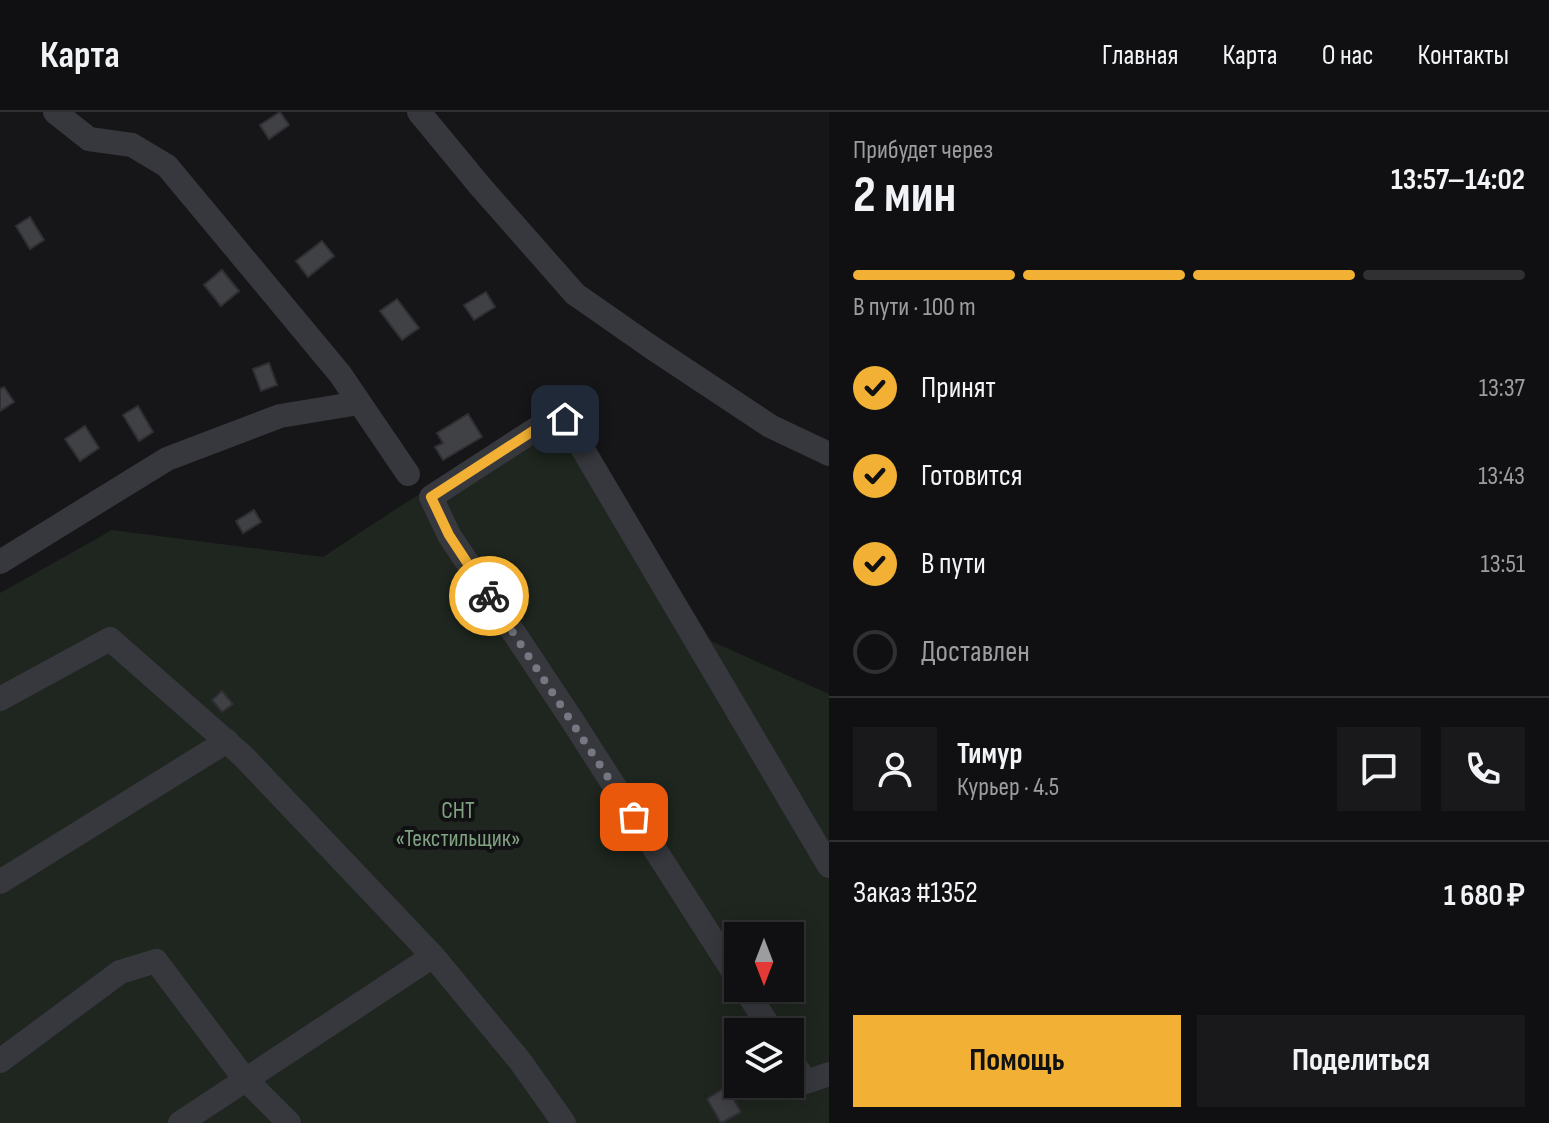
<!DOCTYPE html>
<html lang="ru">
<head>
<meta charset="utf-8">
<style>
  :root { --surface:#101012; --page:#19191b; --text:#f1f3f6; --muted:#9c9d9f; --line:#303032; --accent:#f2b134 }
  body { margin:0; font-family:"Sofia Sans Condensed",sans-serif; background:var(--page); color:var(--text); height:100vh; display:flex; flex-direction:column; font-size:30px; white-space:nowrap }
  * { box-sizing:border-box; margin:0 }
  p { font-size:26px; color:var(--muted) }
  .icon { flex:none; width:44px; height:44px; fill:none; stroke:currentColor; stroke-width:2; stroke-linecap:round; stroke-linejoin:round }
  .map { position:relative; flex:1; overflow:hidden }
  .sheet { display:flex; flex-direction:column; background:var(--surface); width:720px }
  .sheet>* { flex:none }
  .needle { width:52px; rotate:180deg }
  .fabs { position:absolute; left:724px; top:810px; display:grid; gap:16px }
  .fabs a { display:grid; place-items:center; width:80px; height:80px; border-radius:0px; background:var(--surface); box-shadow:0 4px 20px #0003,0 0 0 2px var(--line); font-size:40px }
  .pin { position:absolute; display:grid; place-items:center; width:68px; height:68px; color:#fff; margin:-34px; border-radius:16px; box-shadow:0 4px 12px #0006 }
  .courier { position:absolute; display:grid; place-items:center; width:80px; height:80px; margin:-40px; border:6px solid #f2b134; border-radius:50%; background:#fff; color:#222; box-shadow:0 2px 10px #0007 }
  .overview em { font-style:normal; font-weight:700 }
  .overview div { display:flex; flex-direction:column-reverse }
  .overview { display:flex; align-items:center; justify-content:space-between; height:136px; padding:0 24px }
  h1 { font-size:52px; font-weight:700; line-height:60px }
  .bar { display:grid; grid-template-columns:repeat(4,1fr); gap:12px 8px; align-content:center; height:96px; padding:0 24px }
  .bar i { height:10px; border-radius:6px; background:var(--line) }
  .bar .selected { background:var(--accent) }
  .bar p { grid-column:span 4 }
  .line { display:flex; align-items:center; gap:20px; padding:0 24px; border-top:2px solid var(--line) }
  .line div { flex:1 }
  .round { display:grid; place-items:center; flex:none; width:84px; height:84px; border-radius:0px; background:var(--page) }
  ol { padding:0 24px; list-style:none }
  li { display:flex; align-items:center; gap:24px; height:88px }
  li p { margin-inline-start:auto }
  li .icon { padding:8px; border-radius:50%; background:var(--accent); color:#111; stroke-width:4 }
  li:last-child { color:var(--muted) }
  li i { width:44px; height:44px; border:4px solid var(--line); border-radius:50% }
  .button { display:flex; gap:16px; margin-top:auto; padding:16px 24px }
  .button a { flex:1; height:92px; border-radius:0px; background:var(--accent); color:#111; font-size:32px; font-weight:700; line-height:92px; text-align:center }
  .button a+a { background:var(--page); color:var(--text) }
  header { display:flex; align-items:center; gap:48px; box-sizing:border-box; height:112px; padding:0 40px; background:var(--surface); border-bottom:2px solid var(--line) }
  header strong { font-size:38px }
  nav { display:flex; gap:44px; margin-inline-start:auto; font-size:28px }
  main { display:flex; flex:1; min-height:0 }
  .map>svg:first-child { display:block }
</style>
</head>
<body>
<header>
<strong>Карта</strong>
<nav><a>Главная</a><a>Карта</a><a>О нас</a><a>Контакты</a></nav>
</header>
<main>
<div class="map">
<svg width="829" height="1011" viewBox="0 0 829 1011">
  <rect width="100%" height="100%" fill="#161618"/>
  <path fill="#1e261f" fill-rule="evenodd" d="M568 293 711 529 829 582V1011H0V481L112 418 323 445 402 393ZM738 824H790V876H738ZM738 920H790V972H738Z"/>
  <g fill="#404145" stroke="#303034" stroke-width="2">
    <polygon points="280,0 289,13 269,27 260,13"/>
    <polygon points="30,105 44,128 30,137 16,114"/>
    <polygon points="322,129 334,144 308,165 296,149"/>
    <polygon points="222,158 239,179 221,194 204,173"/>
    <polygon points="486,180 495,195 474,208 464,193"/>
    <polygon points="397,187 419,216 402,228 380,199"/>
    <polygon points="269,251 277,273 261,279 253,257"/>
    <polygon points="4,275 14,290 0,299 0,277"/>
    <polygon points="138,294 153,320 139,329 123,303"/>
    <polygon points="468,302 482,325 443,348 435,335 443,331 437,321"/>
    <polygon points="85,314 99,336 80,349 65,327"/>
    <polygon points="254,398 261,410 243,421 236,409"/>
    <polygon points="222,579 233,592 222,600 212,588"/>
    <polygon points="726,975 741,1000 721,1011 707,987"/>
  </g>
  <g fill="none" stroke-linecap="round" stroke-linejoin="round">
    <g stroke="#37383d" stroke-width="24">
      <polyline points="55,0 89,27 132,33 167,54 340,262 408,362"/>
      <polyline points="419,0 480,74 575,182 651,235 770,314 829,342"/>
      <polyline points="0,450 167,347 280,304 359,291"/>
      <polyline points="0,587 110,527 244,645 433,844"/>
      <polyline points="0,770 227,629"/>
      <polyline points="738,867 572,608 449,423 431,385 539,315 565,307 829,754"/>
      <polyline points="744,876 773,920"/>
      <polyline points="790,946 806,970 829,962"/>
      <polyline points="0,949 120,860 156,849 244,966 289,1011"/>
      <polyline points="180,1011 433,844 520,949 564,1011"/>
    </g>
  </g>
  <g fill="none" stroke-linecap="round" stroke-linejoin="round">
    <polyline stroke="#757880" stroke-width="8" stroke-dasharray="0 14.4" points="489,484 634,705"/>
    <polyline stroke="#f2b134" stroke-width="10" points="489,484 449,423 431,385 539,315 565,307"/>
  </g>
  <g text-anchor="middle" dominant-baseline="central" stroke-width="8" stroke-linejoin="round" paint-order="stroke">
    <g font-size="24" fill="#7fa381" stroke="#111113">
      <text x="458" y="698">СНТ<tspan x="458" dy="28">«Текстильщик»</tspan></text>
    </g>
  </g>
</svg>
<div class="fabs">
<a><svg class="needle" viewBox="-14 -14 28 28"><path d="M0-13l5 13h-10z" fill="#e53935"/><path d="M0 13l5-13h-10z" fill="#9c9d9f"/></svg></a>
<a><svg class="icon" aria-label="layers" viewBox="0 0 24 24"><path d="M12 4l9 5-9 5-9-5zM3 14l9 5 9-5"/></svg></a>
</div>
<div class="pin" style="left:634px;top:705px;background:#ea580c"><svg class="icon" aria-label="bag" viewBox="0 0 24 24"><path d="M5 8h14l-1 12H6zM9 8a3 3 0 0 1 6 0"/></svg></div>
<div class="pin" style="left:565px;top:307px;background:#1f2937"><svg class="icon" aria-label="home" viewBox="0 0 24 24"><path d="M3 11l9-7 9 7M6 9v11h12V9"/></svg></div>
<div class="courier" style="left:489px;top:484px"><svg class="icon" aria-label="bike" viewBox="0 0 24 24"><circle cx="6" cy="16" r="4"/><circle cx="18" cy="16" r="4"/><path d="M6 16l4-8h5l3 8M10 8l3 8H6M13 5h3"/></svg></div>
</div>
<section class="sheet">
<div class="overview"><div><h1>2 мин</h1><p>Прибудет через</p></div><em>13:57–14:02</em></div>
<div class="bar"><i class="selected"></i><i class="selected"></i><i class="selected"></i><i></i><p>В пути · 100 m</p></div>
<ol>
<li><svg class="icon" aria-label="check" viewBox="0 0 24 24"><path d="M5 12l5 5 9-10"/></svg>Принят<p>13:37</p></li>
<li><svg class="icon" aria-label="check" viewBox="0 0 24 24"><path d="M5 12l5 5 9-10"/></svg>Готовится<p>13:43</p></li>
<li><svg class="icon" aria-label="check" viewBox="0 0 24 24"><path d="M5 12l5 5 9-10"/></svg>В пути<p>13:51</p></li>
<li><i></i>Доставлен</li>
</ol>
<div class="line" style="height:144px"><a class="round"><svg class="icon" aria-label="person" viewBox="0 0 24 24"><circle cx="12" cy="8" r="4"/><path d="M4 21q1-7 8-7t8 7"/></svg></a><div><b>Тимур</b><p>Курьер · 4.5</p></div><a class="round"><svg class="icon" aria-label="chat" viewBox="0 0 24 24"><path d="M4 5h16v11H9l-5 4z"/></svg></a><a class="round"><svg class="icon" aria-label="phone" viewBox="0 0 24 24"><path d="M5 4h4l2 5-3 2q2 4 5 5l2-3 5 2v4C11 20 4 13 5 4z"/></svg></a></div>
<div class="line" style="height:104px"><div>Заказ #1352</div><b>1 680 ₽</b></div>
<div class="button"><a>Помощь</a><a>Поделиться</a></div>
</section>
</main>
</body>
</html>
